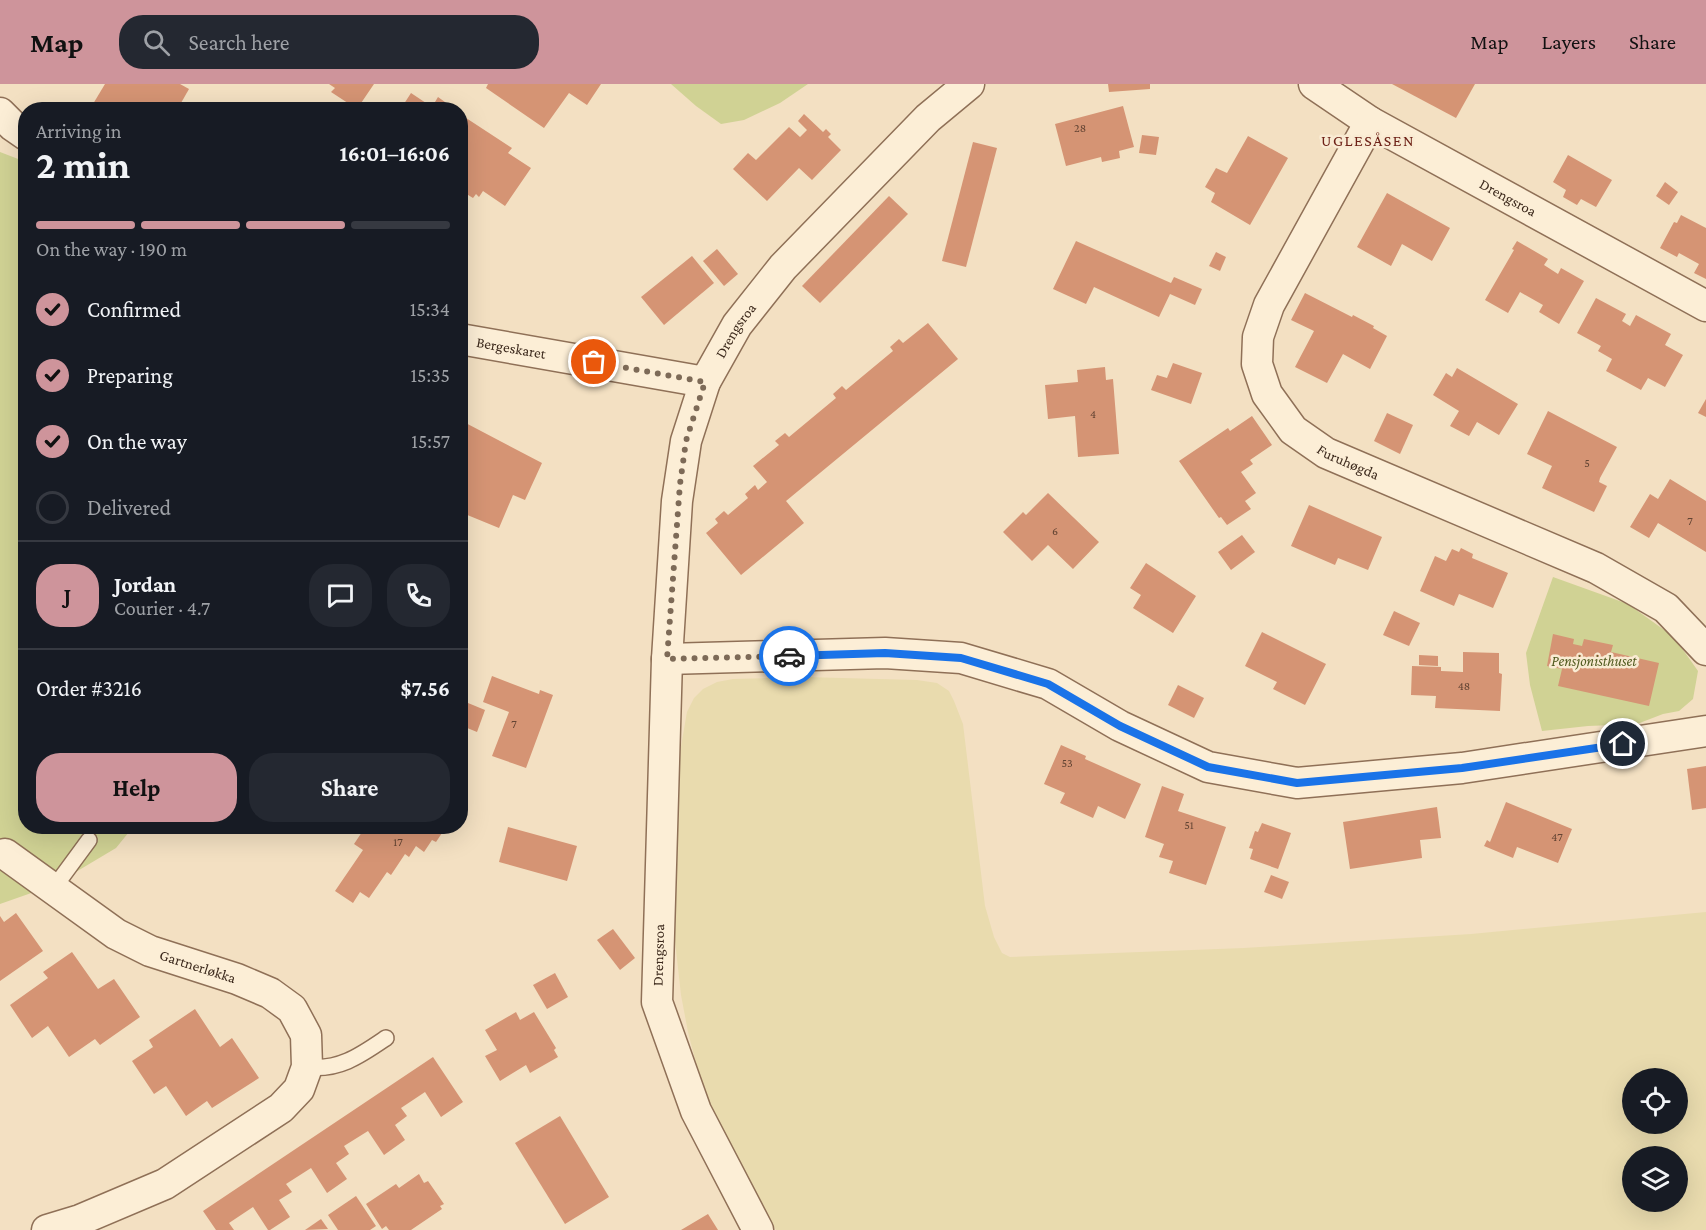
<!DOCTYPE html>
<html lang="en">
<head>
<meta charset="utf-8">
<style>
  :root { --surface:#171b24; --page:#242831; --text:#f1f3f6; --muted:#9ea1a6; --line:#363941; --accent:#ce949b }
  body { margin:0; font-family:"Crimson Pro",serif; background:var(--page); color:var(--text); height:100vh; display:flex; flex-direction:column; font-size:22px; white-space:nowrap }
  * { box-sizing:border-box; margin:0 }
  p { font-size:20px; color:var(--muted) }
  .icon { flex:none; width:33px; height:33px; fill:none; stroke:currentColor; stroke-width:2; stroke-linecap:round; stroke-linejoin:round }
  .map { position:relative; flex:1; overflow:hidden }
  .side { position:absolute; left:18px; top:18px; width:450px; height:732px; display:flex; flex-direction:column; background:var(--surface); border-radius:24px; box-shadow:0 6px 24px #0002 }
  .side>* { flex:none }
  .tools { position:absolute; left:1622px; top:984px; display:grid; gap:12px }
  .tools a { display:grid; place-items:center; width:66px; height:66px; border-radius:50%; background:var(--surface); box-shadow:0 6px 24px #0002; font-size:30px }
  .pin { position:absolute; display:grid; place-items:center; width:51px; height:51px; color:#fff; margin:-26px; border:3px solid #fff; border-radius:50%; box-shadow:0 2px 6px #0007 }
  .courier { position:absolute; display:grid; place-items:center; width:60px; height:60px; margin:-30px; border:4px solid #1a73e8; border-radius:50%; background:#fff; color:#222; box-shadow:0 2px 8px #0007 }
  .headline em { font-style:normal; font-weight:700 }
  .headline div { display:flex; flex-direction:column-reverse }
  .headline { display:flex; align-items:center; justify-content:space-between; height:102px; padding:0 18px }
  h1 { font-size:39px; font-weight:700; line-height:45px }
  .bar { display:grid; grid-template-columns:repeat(4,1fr); gap:9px 6px; align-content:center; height:72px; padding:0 18px }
  .bar i { height:8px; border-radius:4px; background:var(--line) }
  .bar .current { background:var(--accent) }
  .bar p { grid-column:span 4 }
  .line { display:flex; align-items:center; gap:15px; padding:0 18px; border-top:2px solid var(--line) }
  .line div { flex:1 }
  .round { display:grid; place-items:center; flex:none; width:63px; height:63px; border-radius:24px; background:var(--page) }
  ol { padding:0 18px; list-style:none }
  li { display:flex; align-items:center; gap:18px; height:66px }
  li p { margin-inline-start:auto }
  li .icon { padding:6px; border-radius:50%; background:var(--accent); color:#111; stroke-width:4 }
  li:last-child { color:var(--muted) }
  li i { width:33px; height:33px; border:3px solid var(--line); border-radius:50% }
  .cta { display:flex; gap:12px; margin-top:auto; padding:12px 18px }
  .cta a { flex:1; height:69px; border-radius:24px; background:var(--accent); color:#111; font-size:24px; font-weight:700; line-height:69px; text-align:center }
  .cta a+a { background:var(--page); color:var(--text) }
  header { display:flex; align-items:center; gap:36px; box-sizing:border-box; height:84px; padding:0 30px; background:var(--accent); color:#111 }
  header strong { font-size:28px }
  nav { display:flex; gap:33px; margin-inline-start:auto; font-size:21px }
  .search { width:420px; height:54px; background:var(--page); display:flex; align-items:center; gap:15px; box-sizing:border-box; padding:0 21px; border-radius:24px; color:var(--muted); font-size:22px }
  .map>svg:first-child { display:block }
</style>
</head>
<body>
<header>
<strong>Map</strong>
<div class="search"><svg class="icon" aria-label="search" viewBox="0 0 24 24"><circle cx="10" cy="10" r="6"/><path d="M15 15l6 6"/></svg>Search here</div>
<nav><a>Map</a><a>Layers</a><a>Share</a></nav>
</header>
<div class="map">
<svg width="1706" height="1146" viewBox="0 0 1706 1146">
  <rect width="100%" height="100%" fill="#f3e0c2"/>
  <path fill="#e9dbae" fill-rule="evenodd" d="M804 593 917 596 937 599 949 607 954 617 963 640 985 822 994 853 1002 869 1010 873 1244 864 1471 850 1706 828V1146H776L737 1080 712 1026 698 987 688 948 681 911 675 857V793L680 668 687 628 694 614 703 605 717 598 733 595ZM1632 994H1677V1040H1632ZM1632 1072H1677V1118H1632Z"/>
  <g fill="#d0d294">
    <polygon points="671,0 808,0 780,19 744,36 721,40 696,22"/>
    <polygon points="0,68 26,78 26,742 133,743 116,764 54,801 0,820"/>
    <polygon points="1553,493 1628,520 1674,553 1698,587 1693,615 1679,627 1663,630 1637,640 1588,642 1542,647 1530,601 1526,569"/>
  </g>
  <g fill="#d59474">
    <polygon points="105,0 180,0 189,5 177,26 103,26 93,20"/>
    <polygon points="329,0 374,0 357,25 331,8 335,4"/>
    <polygon points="488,0 601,0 587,21 569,9 544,44 486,4"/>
    <polygon points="1108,0 1150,0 1150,5 1109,8"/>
    <polygon points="1392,0 1475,0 1456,34"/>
    <polygon points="411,9 432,23 438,13 456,26 400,26"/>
    <polygon points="1123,22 1134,63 1119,67 1120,74 1102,78 1101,73 1066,82 1055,40"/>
    <polygon points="460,30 512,64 508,69 531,84 505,122 483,107 479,113 476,110 473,114 460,106"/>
    <polygon points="804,30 823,48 826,45 831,50 828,53 841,66 812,96 799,84 767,117 733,85 748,69 756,76 789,43 800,53 807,46 798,37"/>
    <polygon points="1142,51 1159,53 1156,71 1139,69"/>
    <polygon points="1248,52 1288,74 1250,141 1211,118 1215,109 1205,103 1216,84 1227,89"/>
    <polygon points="973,58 997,64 966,183 942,177"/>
    <polygon points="1568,71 1612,96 1596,123 1581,115 1577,121 1563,113 1566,106 1553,98"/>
    <polygon points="1665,98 1678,108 1669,121 1656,112"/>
    <polygon points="1387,109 1450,144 1432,177 1402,160 1391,182 1357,163"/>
    <polygon points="889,112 908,130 820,219 802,202"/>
    <polygon points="1681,131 1706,144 1706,195 1694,189 1699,180 1679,169 1677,173 1660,164 1674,138 1677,139"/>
    <polygon points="1076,157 1171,199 1174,193 1202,205 1195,221 1170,210 1159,233 1094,203 1086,220 1053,205"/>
    <polygon points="1517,157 1548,175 1544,181 1558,190 1561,184 1584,197 1559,240 1539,228 1543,221 1520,208 1508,229 1485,216 1514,166 1512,165"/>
    <polygon points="717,165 738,190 724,202 703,177"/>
    <polygon points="1216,168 1226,173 1220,187 1209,182"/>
    <polygon points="692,172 714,199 664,241 641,213"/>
    <polygon points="1305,209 1352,233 1353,231 1374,242 1373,244 1387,252 1370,285 1343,270 1327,299 1295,283 1314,247 1291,236"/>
    <polygon points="1596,214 1626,230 1622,237 1630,242 1636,231 1671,250 1665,261 1683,271 1665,303 1648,294 1641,306 1606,287 1612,275 1598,267 1601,262 1577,249"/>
    <polygon points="928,239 958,275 786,417 804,439 741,491 706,449 718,439 715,435 724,427 728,431 748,414 745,410 755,401 758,406 767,398 753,382 779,361 775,357 785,349 789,353 836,314 833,310 842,302 846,306 893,267 890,263 899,255 903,259"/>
    <polygon points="1173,279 1202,289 1191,320 1151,306 1157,291 1167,294"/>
    <polygon points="1105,283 1106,296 1113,295 1119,370 1078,373 1075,332 1048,335 1045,301 1078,298 1077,286"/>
    <polygon points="1457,284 1518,320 1499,351 1477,338 1469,352 1450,342 1459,327 1433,311 1446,289 1452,293"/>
    <polygon points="1706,315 1706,333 1698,329"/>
    <polygon points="1548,327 1617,363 1600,394 1599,398 1607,402 1594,428 1542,404 1552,382 1527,370"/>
    <polygon points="1387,329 1413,341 1400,370 1374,357"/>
    <polygon points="1252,332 1272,361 1250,376 1253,380 1241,388 1256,409 1245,417 1251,425 1227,441 1221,433 1219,434 1179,377 1228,344 1230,347"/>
    <polygon points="460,336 542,379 525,416 513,411 499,444 460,428 460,405 465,394 460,392"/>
    <polygon points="1670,395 1706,417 1706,468 1658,439 1649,454 1630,443 1650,410 1658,415"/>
    <polygon points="1048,409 1099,458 1073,485 1048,461 1032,477 1003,448 1023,428 1026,431"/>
    <polygon points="1309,421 1382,453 1368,486 1338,474 1335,481 1291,462"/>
    <polygon points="1242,451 1255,468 1231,486 1218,468"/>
    <polygon points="1461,464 1473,470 1472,474 1508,489 1493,524 1459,510 1454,522 1420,507 1435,472 1446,477 1452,465 1459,468"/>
    <polygon points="1146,479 1196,512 1173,549 1133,524 1141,511 1130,504"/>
    <polygon points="1394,527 1420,539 1409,562 1383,551"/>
    <polygon points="1262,548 1326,580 1305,621 1273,605 1277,598 1245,582"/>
    <polygon points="1553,550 1574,555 1573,560 1582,562 1584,555 1613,561 1611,568 1659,579 1649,622 1558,602 1562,585 1547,582"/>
    <polygon points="1463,568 1499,569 1499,589 1502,590 1500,627 1435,624 1436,612 1411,611 1412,582 1441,583 1441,587 1463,588"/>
    <polygon points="1419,571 1438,572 1438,582 1419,581"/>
    <polygon points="492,592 539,610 540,606 553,611 526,684 492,672 509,628 483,618"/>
    <polygon points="1178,601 1204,614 1194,634 1168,621"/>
    <polygon points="468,619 485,626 477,648 460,641"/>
    <polygon points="1061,661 1086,672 1085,675 1141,700 1125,735 1098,722 1093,734 1060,719 1065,709 1044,700"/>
    <polygon points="1706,682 1706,724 1692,726 1687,685"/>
    <polygon points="1162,702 1184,710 1178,727 1226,743 1206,801 1169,789 1173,777 1159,773 1164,760 1145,753"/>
    <polygon points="1506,718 1572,745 1558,779 1517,763 1513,774 1484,762 1487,756 1490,758"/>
    <polygon points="1437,723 1441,754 1420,756 1422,774 1350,785 1343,738"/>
    <polygon points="1262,739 1291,749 1278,785 1250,775 1253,765 1249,764 1255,747 1258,748"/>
    <polygon points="366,742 439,742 444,746 436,758 432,756 424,768 416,762 409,773 405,770 391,791 387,788 369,814 360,808 353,819 335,807 363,766 354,760"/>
    <polygon points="508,743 577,762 567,797 499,778"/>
    <polygon points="1271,791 1289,798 1282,815 1264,808"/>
    <polygon points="16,829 43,867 0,897 0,832 4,838"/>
    <polygon points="613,845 635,874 620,886 597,856"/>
    <polygon points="72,868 98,905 114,895 140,933 100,961 95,955 69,973 48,942 32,954 10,921 48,894 43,888"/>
    <polygon points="555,889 568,913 547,925 533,901"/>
    <polygon points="195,925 220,963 232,954 259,994 212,1024 207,1017 186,1032 166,1002 154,1010 132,977 153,963 149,956"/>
    <polygon points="516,928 520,936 534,928 556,964 554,966 558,973 530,989 526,981 500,997 485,972 497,966 485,946"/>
    <polygon points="433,973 463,1018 441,1033 425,1008 401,1024 407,1032 395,1041 405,1056 384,1071 368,1047 344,1062 349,1070 336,1079 347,1095 327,1109 311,1084 286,1100 292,1108 279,1116 290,1133 270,1146 268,1146 253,1123 229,1139 234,1146 216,1146 203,1127"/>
    <polygon points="560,1032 609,1113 565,1140 515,1059"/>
    <polygon points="419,1090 424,1099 428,1097 444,1120 440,1122 442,1125 411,1146 389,1146 386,1142 382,1145 366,1120 396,1100 399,1104"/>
    <polygon points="356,1112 376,1142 370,1146 338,1146 328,1131"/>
    <polygon points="708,1130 718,1146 681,1146"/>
    <polygon points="321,1135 328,1145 305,1146"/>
  </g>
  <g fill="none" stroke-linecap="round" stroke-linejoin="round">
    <g stroke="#8f7057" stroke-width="18">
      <g id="lane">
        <polyline points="53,805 89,756"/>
        <path d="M307 983C339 987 361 971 386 954"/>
      </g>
    </g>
    <g stroke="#8f7057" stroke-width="33">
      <g id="street">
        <path id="s1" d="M1314 0 1370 38 1706 222"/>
        <polyline points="0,29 13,42 26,51"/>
        <path id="s2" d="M1370 38 1269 221 1258 253 1257 280 1267 310 1293 346 1326 369 1596 484 1666 524 1706 566"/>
        <path id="s3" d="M460 255 705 298"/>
        <polyline points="667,575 885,569 961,574 1048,600 1120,642 1208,683 1297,699 1462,684 1706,647"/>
        <path id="s4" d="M5 770 116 850 150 867 237 895 270 909 292 925 306 951 307 983 299 1005 281 1024 165 1100 80 1136 47 1146"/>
        <path id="s5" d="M758 1146 696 1027 657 918 667 575 677 417 686 357 705 298 737 241 783 183 928 34 969 0"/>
      </g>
    </g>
    <use href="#lane" stroke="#fceed6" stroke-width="15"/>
    <use href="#street" stroke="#fceed6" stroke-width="30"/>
  </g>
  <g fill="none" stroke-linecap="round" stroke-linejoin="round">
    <polyline stroke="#7d6a57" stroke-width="6" stroke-dasharray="0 10.8" points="594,278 705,298 686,357 680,400 667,575 789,572"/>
    <polyline stroke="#1a73e8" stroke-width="8" points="789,572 885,569 961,574 1048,600 1120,642 1208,683 1297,699 1462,684 1623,660"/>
  </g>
  <g text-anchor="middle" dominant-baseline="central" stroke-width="5" stroke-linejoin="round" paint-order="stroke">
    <g font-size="12" fill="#634433">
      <text x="1080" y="44">28</text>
      <text x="1093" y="330">4</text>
      <text x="1587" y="379">5</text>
      <text x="1690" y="437">7</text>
      <text x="1055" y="447">6</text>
      <text x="1464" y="602">48</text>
      <text x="514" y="640">7</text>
      <text x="1067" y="679">53</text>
      <text x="1189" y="741">51</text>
      <text x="1557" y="753">47</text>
      <text x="398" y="758">17</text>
    </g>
    <g font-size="15" fill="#3d2a1d" stroke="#f9ebd3">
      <text stroke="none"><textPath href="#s1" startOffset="225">Drengsroa</textPath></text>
      <text stroke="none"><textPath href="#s5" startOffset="934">Drengsroa</textPath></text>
      <text stroke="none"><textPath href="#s3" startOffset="52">Bergeskaret</textPath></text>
      <text stroke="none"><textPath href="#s2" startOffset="410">Furuhøgda</textPath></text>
      <text stroke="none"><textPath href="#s5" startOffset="297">Drengsroa</textPath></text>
      <text stroke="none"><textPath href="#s4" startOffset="225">Gartnerløkka</textPath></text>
    </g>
    <g font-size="15" font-style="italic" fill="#525c21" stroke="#f9ebd3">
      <text x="1594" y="577">Pensjonisthuset</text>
    </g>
    <g font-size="16" letter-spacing="1.5" fill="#6e2217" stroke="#f9ebd3">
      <text x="1368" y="56">UGLESÅSEN</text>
    </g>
  </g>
</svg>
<div class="tools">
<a><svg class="icon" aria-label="locate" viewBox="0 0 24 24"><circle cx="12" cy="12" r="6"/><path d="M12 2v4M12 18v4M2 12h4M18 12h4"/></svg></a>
<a><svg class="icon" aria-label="layers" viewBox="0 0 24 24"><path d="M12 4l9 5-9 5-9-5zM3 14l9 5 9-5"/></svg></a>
</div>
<div class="pin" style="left:594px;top:278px;background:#ea580c"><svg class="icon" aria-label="bag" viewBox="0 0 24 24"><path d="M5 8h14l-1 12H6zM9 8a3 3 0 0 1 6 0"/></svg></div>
<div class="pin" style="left:1623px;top:660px;background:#1f2937"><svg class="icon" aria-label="home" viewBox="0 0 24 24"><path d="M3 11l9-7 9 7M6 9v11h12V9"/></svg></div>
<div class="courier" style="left:789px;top:572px"><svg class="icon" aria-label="car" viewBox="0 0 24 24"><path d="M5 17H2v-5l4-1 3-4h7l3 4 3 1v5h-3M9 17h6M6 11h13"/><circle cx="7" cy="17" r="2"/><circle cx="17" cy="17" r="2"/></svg></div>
<section class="side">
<div class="headline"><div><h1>2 min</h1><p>Arriving in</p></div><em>16:01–16:06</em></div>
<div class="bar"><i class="current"></i><i class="current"></i><i class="current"></i><i></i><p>On the way · 190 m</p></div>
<ol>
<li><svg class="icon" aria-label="check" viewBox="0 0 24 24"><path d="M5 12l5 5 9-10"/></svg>Confirmed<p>15:34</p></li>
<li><svg class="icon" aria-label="check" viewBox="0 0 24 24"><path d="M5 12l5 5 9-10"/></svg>Preparing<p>15:35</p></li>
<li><svg class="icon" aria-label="check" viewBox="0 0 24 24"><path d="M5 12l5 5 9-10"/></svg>On the way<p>15:57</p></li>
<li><i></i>Delivered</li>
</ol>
<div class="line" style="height:108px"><b class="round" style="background:var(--accent);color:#111">J</b><div><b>Jordan</b><p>Courier · 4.7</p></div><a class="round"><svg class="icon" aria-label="chat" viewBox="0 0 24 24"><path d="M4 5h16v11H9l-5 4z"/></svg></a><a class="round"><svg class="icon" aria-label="phone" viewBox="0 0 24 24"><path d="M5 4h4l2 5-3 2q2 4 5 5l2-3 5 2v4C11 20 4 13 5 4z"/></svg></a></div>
<div class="line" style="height:78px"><div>Order #3216</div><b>$7.56</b></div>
<div class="cta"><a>Help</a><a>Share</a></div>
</section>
</div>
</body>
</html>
